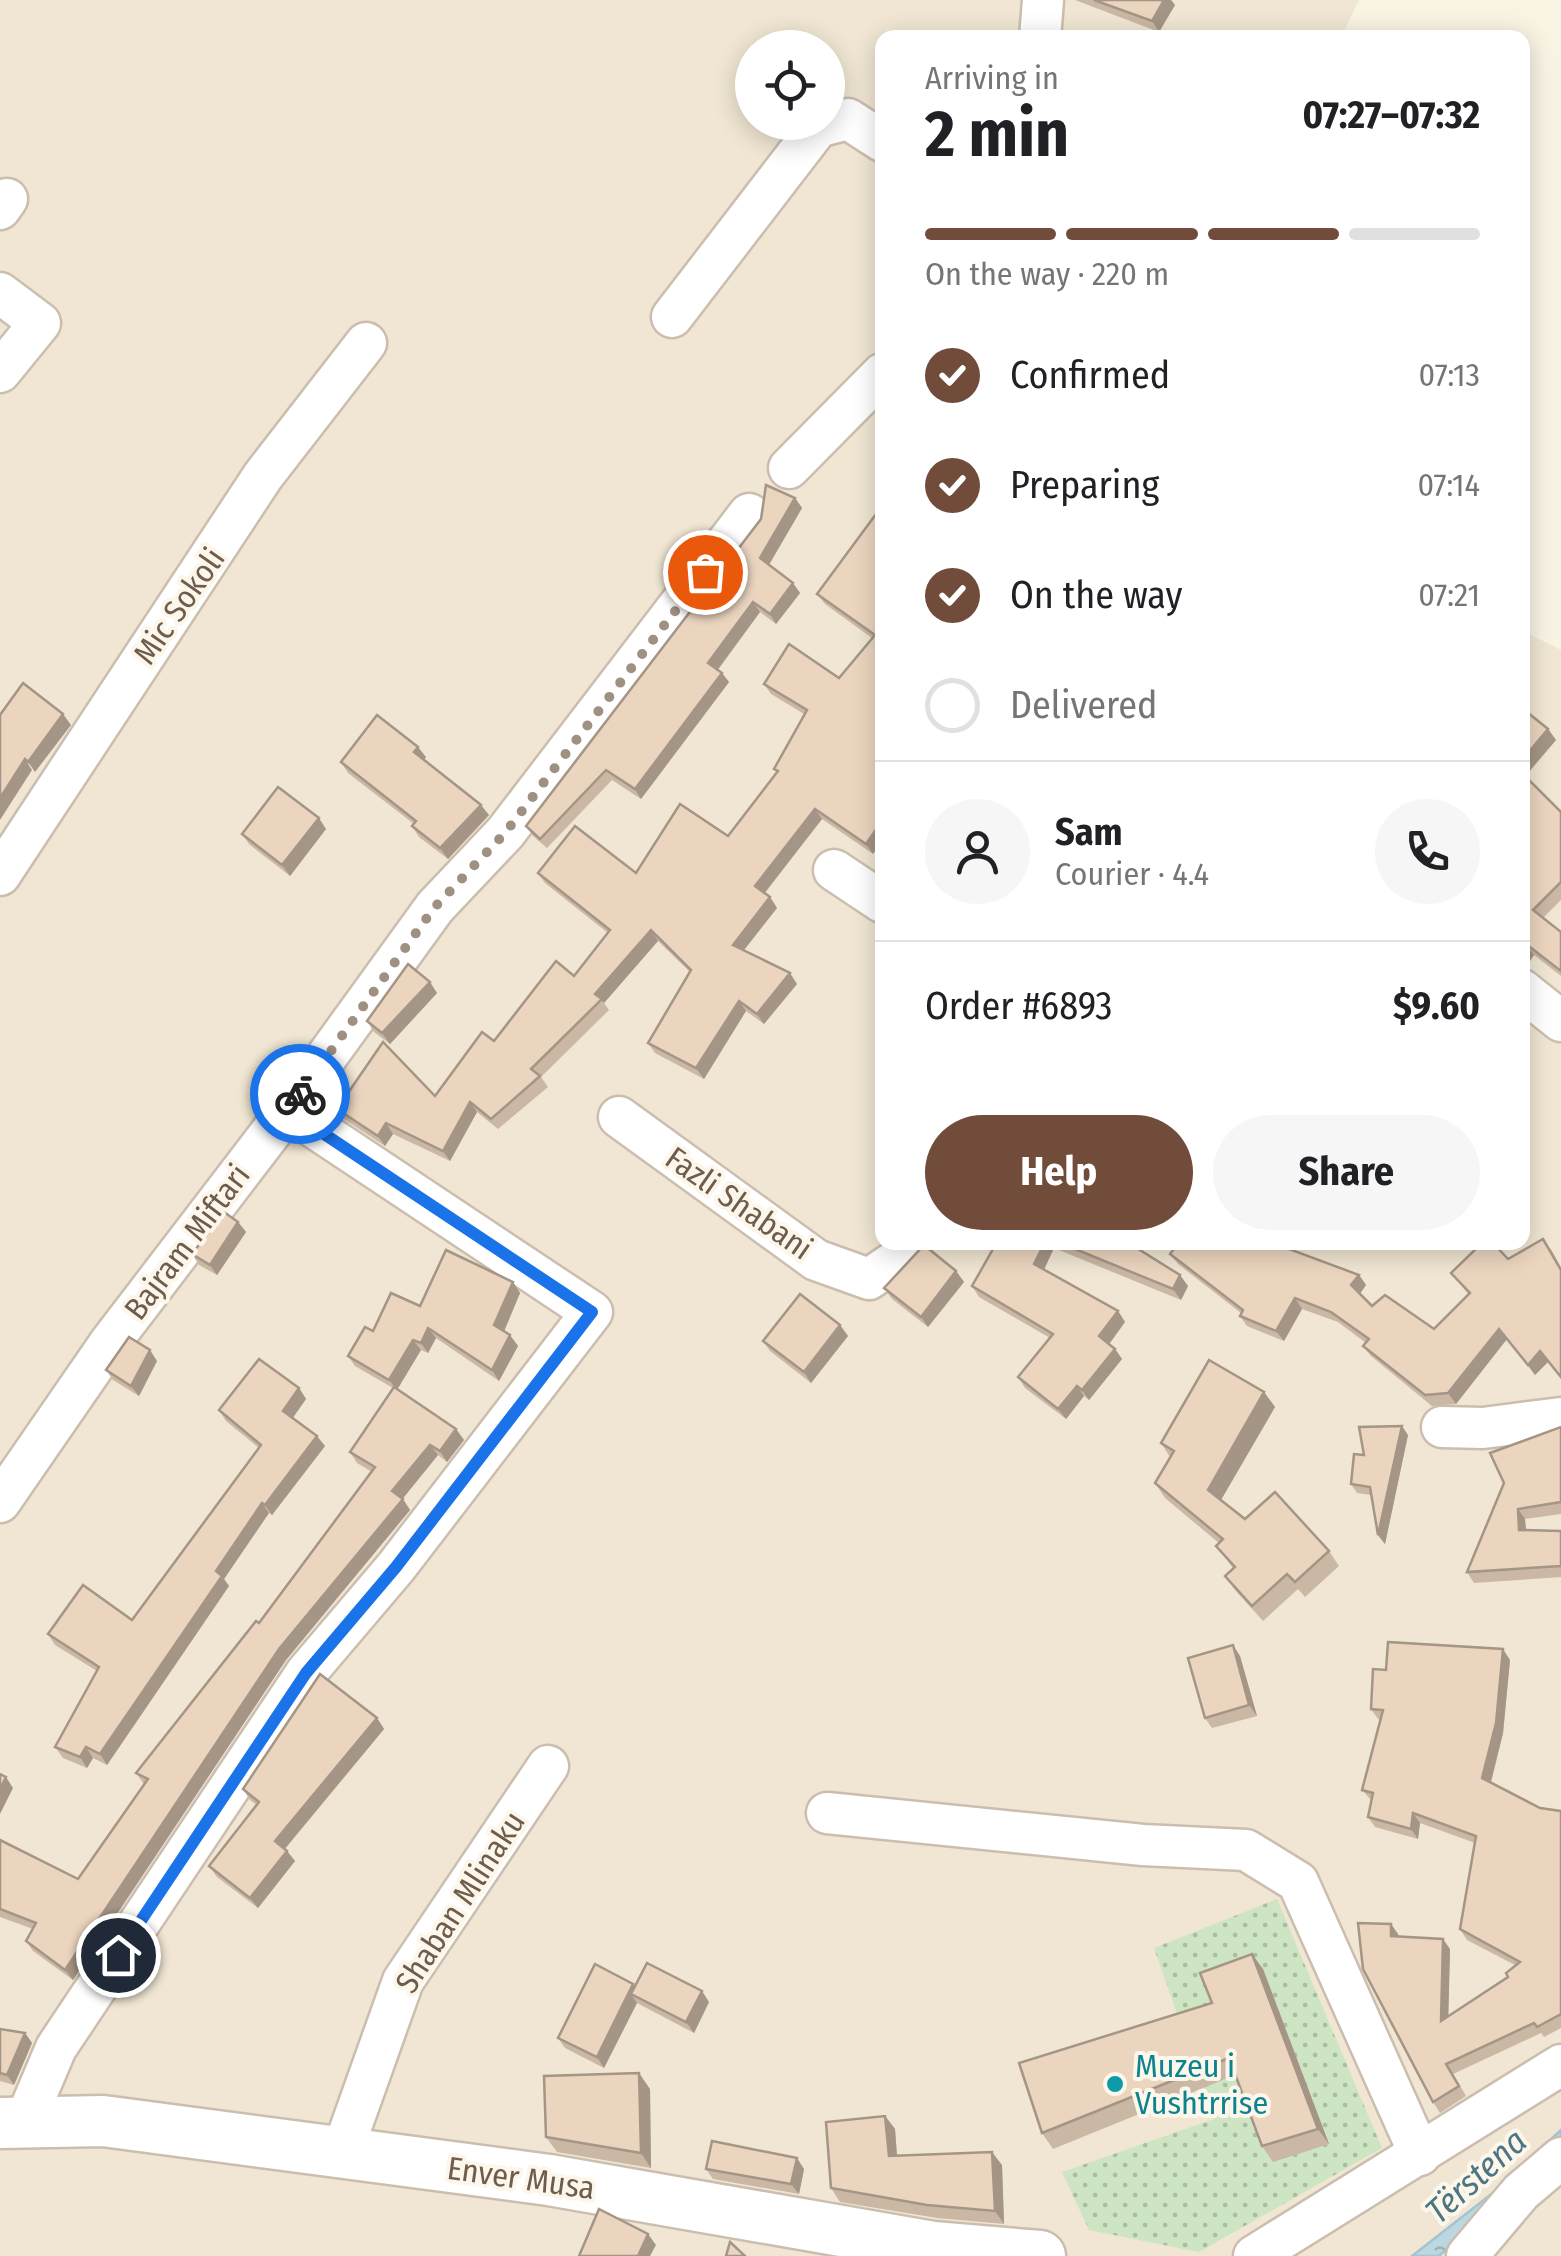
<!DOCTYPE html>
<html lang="en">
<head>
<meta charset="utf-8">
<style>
  :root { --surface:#fff; --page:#f6f6f6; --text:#202124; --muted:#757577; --line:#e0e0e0; --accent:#714c3b }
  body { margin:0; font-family:"Fira Sans Condensed",sans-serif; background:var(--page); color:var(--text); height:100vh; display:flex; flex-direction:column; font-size:38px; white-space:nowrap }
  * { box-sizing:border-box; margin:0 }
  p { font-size:32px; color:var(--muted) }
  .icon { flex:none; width:55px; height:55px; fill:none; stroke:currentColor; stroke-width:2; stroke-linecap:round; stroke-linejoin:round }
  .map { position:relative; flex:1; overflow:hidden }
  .sheet { position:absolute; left:875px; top:30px; width:655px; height:1220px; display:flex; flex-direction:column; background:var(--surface); border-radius:20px; box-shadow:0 5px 25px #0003 }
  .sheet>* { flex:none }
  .tools { position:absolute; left:735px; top:30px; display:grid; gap:20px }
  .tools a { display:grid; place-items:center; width:110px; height:110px; border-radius:50%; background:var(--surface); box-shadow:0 5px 25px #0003; font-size:50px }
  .pin { position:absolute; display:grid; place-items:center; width:85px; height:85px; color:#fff; margin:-42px; border:5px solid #fff; border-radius:50%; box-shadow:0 2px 10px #0007 }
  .courier { position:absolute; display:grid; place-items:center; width:100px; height:100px; margin:-50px; border:8px solid #1a73e8; border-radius:50%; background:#fff; color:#222; box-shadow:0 2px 12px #0007 }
  .head em { font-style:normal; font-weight:700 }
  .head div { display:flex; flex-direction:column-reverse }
  .head { display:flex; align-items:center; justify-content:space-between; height:170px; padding:0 50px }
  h1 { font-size:65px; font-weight:700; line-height:75px }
  .bar { display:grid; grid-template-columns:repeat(4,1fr); gap:15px 10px; align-content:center; height:120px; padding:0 50px }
  .bar i { height:12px; border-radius:8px; background:var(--line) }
  .bar .selected { background:var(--accent) }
  .bar p { grid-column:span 4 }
  .line { display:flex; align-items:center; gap:25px; padding:0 50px; border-top:2px solid var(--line) }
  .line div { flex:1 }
  .round { display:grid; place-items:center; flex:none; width:105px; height:105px; border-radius:52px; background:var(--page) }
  ol { padding:0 50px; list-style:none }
  li { display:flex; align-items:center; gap:30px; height:110px }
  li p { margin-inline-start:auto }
  li .icon { padding:10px; border-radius:50%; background:var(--accent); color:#fff; stroke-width:4 }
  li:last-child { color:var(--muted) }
  li i { width:55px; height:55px; border:5px solid var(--line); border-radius:50% }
  .button { display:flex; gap:20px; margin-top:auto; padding:20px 50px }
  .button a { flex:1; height:115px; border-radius:60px; background:var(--accent); color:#fff; font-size:40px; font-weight:700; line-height:115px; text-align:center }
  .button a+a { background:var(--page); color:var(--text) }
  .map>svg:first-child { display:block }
</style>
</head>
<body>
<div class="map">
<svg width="1561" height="2256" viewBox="0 0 1561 2256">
  <defs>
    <pattern id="grass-dots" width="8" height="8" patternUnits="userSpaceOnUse" patternTransform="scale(2.5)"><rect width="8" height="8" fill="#cee5c4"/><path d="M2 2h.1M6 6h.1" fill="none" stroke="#abbda1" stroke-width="1.8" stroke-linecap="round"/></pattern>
    <pattern id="water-ripples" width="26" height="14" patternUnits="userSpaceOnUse" patternTransform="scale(2.5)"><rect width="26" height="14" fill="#bbd7e0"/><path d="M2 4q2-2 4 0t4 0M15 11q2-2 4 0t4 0" fill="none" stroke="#9cb2b8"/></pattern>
  </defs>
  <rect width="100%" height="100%" fill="#f9f3e4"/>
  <path fill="#f0e6d3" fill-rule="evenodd" d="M0 0H1359L1341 37 882 38V1242H1522L1523 631 1561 650V2256H0ZM752 48H828V122H752Z"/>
  <polygon fill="url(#grass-dots)" points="1277,1899 1382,2148 1199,2252 1089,2230 1062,2172 1214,2119 1154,1948"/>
  <polygon fill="url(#water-ripples)" stroke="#a3c4d0" stroke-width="2.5" points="1561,2130 1561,2143 1439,2256 1412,2256 1494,2192"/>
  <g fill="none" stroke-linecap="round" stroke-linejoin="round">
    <g stroke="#cbbeaf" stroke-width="45">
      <g id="minor">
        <polyline points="1040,38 1043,0"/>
        <polyline points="0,209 7,199"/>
        <polyline points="0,293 40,323 0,372"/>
        <polyline points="672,317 818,127 848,119 882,141"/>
        <polyline points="789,468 882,374"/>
        <polyline points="834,870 882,902"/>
        <polyline points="0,875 263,476 366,343"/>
        <polyline points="1522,990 1561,1021"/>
        <polyline points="619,1117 816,1260 869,1279 903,1256 912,1242"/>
        <polyline points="1442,1427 1483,1428 1561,1418"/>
        <polyline points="0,1502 109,1344 288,1110 435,907 505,833 749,514"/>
        <polyline points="827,1813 1143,1845 1246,1850 1298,1882 1420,2155"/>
        <polyline points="23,2126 56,2048 306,1673 396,1567 592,1312 288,1110"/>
        <polyline points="341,2155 403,1981 548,1766"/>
        <polyline points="1254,2256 1561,2065"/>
        <polyline points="1467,2256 1521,2192 1561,2158"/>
      </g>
    </g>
    <g stroke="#cbbeaf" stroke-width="55">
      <polyline id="tertiary" points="0,2123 103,2121 549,2180 933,2247 1040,2256"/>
    </g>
    <use href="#minor" stroke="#fff" stroke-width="40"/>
    <use href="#tertiary" stroke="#fff" stroke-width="50"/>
  </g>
  <g fill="#cab7a4">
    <polygon points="1075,0 1171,0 1175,5 1159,32"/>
    <polygon points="795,498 802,508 769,565 793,583 800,593 776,624 760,612 718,670 729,682 641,799 612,780 547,848 533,836 526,826"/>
    <polygon points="882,506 873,854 822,819 765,893 770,897 777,908 744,950 797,984 764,1024 746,1011 704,1079 655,1053 648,1043 690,972 658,941 604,1003 609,1010 541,1077 548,1087 498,1129 477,1112 450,1161 393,1134 385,1146 344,1119 337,1109 435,1096 494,1041 574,976 608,933 545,883 538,873 636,873 728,836 777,773 774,769 804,714 771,694 764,684 839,678 872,638 825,604 817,594"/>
    <polygon points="1522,708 1548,729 1556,740 1526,776 1561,812 1561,900 1543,918 1561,932 1561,976 1534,955 1530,961 1522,956"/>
    <polygon points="426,757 424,760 489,815 448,859 419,837 412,826 414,824 348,773 341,762"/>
    <polygon points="326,829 290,876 249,844 242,834"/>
    <polygon points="437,993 390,1044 374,1032 367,1021"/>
    <polygon points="238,1222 246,1232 217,1275 199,1265 192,1254"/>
    <polygon points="997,1242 1127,1242 1180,1275 1188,1286 1181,1300 1054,1248 1044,1269 1118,1311 1125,1322 1109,1344 1115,1349 1122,1359 1089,1400 1084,1396 1066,1419 1025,1388 1018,1377 1050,1338 979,1297 972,1286"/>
    <polygon points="1274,1244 1359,1275 1366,1285 1360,1294 1372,1306 1434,1329 1469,1295 1451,1273 1551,1249 1561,1268 1561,1379 1548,1362 1535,1375 1507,1339 1456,1404 1432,1406 1371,1356 1363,1346 1366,1343 1338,1322 1302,1309 1284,1341 1247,1326 1240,1316 1241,1313 1178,1264 1170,1254"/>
    <polygon points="956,1271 964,1282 928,1327 892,1299 884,1288"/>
    <polygon points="513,1282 520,1293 504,1331 518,1346 499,1381 436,1338 428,1353 421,1350 397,1389 456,1429 464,1440 447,1462 438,1455 402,1499 410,1510 286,1660 73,1980 33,1951 26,1941 33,1929 0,1917 0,1840 78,1879 144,1784 136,1773 259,1623 372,1472 357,1463 350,1452 393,1388 355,1366 348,1356 373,1331 420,1306"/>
    <polygon points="840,1325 848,1336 811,1383 770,1351 763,1341"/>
    <polygon points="157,1361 139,1396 113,1380 106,1370"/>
    <polygon points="299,1388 306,1399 292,1418 325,1446 272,1515 269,1513 224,1579 229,1586 107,1765 93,1758 87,1768 63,1758 55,1747 97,1671 55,1645 48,1634 132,1620 259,1448 226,1421 219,1410"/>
    <polygon points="1264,1392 1275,1407 1221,1500 1245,1519 1329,1551 1339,1566 1305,1597 1298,1589 1263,1621 1235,1590 1225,1576 1233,1568 1216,1546 1219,1543 1165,1498 1155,1483 1170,1457 1161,1443"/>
    <polygon points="1561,1427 1561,1514 1525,1519 1526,1530 1561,1531 1561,1577 1474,1583 1467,1572"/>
    <polygon points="1408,1435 1385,1544 1378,1535 1371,1495 1357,1493 1351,1484 1364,1455"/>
    <polygon points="1240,1656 1257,1716 1212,1728 1205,1718"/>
    <polygon points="1510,1660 1503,1733 1491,1783 1540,1808 1561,1811 1561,2028 1544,2037 1541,2033 1453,2074 1466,2096 1440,2113 1433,2102 1391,1924 1398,1936 1450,1949 1448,2016 1508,1977 1515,1965 1467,1940 1460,1929 1475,1843 1420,1823 1418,1839 1375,1827 1368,1817 1371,1800 1362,1790 1381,1720 1378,1719 1371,1709"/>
    <polygon points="377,1718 384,1729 285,1849 295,1861 258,1908 217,1877 209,1866 257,1805 250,1800 243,1789"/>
    <polygon points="1263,1969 1329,2144 1273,2162 1262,2146 1235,2075 1053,2149 1042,2133 1212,2003"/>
    <polygon points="635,1986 709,2002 694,2033 637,2003 604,2068 565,2048 558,2038"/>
    <polygon points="0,2029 25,2033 32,2043 14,2085 0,2081"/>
    <polygon points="650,2089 651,2168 557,2152 546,2137"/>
    <polygon points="885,2116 895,2129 897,2156 1002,2165 1004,2224 937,2218 840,2202 831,2188"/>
    <polygon points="706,2169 804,2169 799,2194 713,2179"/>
  </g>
  <g fill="#a49586">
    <polygon points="1164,0 1171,0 1175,5 1159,32 1152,21"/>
    <polygon points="795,498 802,508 767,568 760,558"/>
    <polygon points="793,583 800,593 776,624 770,614"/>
    <polygon points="753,602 760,612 715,673 708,663"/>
    <polygon points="722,673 729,682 641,799 635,789"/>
    <polygon points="63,714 71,725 35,772 28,762"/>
    <polygon points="1548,729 1556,740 1524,777 1522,775 1522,760"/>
    <polygon points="418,747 426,757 421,763 414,752"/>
    <polygon points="25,759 32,770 0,820 0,798"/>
    <polygon points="481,805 489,815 448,859 440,848"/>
    <polygon points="815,809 822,819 762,896 755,886"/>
    <polygon points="319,818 326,829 290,876 282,865"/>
    <polygon points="882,821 882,842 873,854 866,844"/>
    <polygon points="770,897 777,908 740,955 733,945"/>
    <polygon points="651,930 658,941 604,1003 595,994"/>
    <polygon points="1526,944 1534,955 1530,961 1522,951"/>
    <polygon points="790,973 797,984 764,1024 757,1014"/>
    <polygon points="430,982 437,993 390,1044 382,1033"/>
    <polygon points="739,1001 746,1011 704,1079 696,1068"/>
    <polygon points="470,1102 477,1112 450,1161 443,1151"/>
    <polygon points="386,1123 393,1134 385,1146 378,1136"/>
    <polygon points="238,1222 246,1232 217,1275 210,1265"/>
    <polygon points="1045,1242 1050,1242 1054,1248 1042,1274 1034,1264"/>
    <polygon points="956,1271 964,1282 928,1327 921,1317"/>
    <polygon points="1180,1275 1188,1286 1181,1300 1173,1289"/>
    <polygon points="1359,1275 1366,1285 1358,1296 1351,1285"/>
    <polygon points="513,1282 520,1293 502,1336 494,1325"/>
    <polygon points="1295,1298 1302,1309 1284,1341 1276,1331"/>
    <polygon points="1118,1311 1125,1322 1107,1347 1099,1336"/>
    <polygon points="840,1325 848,1336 811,1383 804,1372"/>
    <polygon points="428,1328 436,1338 428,1353 421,1343"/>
    <polygon points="1499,1329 1507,1339 1456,1404 1448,1393"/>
    <polygon points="510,1335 518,1346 499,1381 492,1370"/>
    <polygon points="413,1340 421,1350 397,1390 389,1380"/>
    <polygon points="1115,1349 1122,1359 1089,1400 1082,1390"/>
    <polygon points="150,1350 157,1361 139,1396 131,1386"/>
    <polygon points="1540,1351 1548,1362 1535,1375 1528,1365"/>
    <polygon points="1077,1386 1084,1396 1066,1419 1058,1409"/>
    <polygon points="299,1388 306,1399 290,1422 283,1411"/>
    <polygon points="1264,1392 1275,1407 1218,1505 1208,1490"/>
    <polygon points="1402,1426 1408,1435 1385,1544 1378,1535"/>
    <polygon points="456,1429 464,1440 447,1462 440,1451"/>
    <polygon points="317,1436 325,1446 272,1515 265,1505"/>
    <polygon points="430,1445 438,1455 400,1502 392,1491"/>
    <polygon points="403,1499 410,1510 286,1660 73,1980 65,1970 279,1649"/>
    <polygon points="262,1503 269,1513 224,1579 229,1586 107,1765 100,1754 216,1571"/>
    <polygon points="1518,1509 1525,1519 1527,1541 1519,1530"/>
    <polygon points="1233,1645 1240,1656 1257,1716 1249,1705"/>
    <polygon points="1503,1649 1510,1660 1503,1733 1489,1789 1482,1778"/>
    <polygon points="377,1718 384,1729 282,1852 275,1841"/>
    <polygon points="86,1747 93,1758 87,1768 80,1757"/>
    <polygon points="6,1777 13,1788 0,1814 0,1789"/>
    <polygon points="1413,1813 1420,1823 1418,1839 1411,1829"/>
    <polygon points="287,1851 295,1861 258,1908 250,1898"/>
    <polygon points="1391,1924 1398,1934 1398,1946 1391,1936"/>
    <polygon points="1443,1939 1450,1949 1448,2031 1441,2021"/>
    <polygon points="1252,1954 1263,1969 1329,2144 1318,2129"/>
    <polygon points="633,1984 641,1994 631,1994 637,2003 604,2068 597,2057"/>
    <polygon points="702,1991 709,2002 694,2033 686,2022"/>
    <polygon points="25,2033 32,2043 14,2085 7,2075"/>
    <polygon points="639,2073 650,2089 651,2168 641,2153"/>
    <polygon points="885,2116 895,2129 898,2170 889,2156"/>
    <polygon points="992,2152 1002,2165 1004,2224 995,2211"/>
    <polygon points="797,2158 804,2169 799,2194 791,2184"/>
    <polygon points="648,2234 656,2245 650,2256 638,2256"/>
  </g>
  <g fill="#ebd5bf" stroke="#a49586" stroke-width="2.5">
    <polygon points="1094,0 1164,0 1152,21"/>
    <polygon points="766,485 795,498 760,558 793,583 770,614 753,602 708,663 722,673 635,789 606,770 540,839 526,826 761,519"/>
    <polygon points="882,506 882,722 881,725 882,726 882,821 866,844 815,809 755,886 770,897 733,945 790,973 757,1014 739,1001 696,1068 648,1043 691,970 651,930 595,994 602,999 531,1069 540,1076 491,1119 470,1102 443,1151 386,1123 378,1136 337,1109 383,1042 435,1096 482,1032 494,1041 556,961 574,976 610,930 538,873 575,826 636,873 680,804 728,836 778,771 774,769 807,710 764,684 789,644 839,678 875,635 817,594"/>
    <polygon points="23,683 63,714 28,762 25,759 0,798 0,715"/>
    <polygon points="1522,708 1548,729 1522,760"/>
    <polygon points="377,715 418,747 414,752 481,805 440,848 412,826 416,821 341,762"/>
    <polygon points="1522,773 1561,812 1561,882 1533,910 1561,932 1561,971 1526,944 1522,950"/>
    <polygon points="278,787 319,818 282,865 242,834"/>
    <polygon points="408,964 430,982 382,1033 367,1021"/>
    <polygon points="224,1212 238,1222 210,1265 192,1254"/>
    <polygon points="1543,1239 1561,1270 1561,1377 1540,1351 1528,1365 1499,1329 1448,1393 1425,1395 1363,1346 1369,1339 1331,1312 1295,1298 1276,1331 1240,1316 1243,1310 1170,1254 1179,1242 1270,1242 1359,1275 1351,1285 1372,1306 1385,1295 1434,1329 1470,1293 1451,1273 1483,1242 1492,1242 1508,1259"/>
    <polygon points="997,1242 1045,1242 1034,1264 1118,1311 1099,1336 1115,1349 1082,1390 1077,1386 1058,1409 1018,1377 1053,1334 972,1286"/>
    <polygon points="1058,1242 1127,1242 1180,1275 1173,1289"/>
    <polygon points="924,1245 956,1271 921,1317 884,1288"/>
    <polygon points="446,1250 513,1282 494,1325 510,1335 492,1370 428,1328 421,1343 413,1340 389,1380 348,1356 365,1327 373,1331 391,1293 420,1306"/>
    <polygon points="800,1294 840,1325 804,1372 763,1341"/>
    <polygon points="129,1337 150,1350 131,1386 106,1370"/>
    <polygon points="259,1359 299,1388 283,1411 317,1436 265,1505 262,1503 216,1571 222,1576 100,1754 86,1747 80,1757 55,1747 99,1667 48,1634 83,1585 132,1620 261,1445 219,1410"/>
    <polygon points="1209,1360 1264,1392 1208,1490 1245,1519 1275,1492 1329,1551 1295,1582 1287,1574 1252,1606 1225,1576 1235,1567 1216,1546 1223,1539 1155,1483 1174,1451 1161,1443"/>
    <polygon points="394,1387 456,1429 440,1451 430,1445 392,1491 403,1499 279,1649 65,1970 26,1941 36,1923 0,1909 0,1840 78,1879 148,1779 136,1773 256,1621 259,1623 375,1467 350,1452"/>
    <polygon points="1402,1426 1378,1535 1370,1487 1351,1484 1354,1454 1364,1455 1359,1427"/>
    <polygon points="1561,1427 1561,1502 1518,1509 1519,1530 1561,1531 1561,1566 1467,1572 1504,1483 1490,1453"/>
    <polygon points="1388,1642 1503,1649 1496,1723 1482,1778 1540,1808 1561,1811 1561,2014 1537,2027 1534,2023 1446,2064 1459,2086 1433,2102 1363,1969 1358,1923 1391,1924 1391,1936 1443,1939 1441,2021 1508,1977 1506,1973 1520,1962 1460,1929 1476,1836 1413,1813 1411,1829 1368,1817 1373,1793 1362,1790 1383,1710 1371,1709 1373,1669 1386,1670"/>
    <polygon points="1233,1645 1249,1705 1205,1718 1188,1658"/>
    <polygon points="320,1674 377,1718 275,1841 287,1851 250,1898 209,1866 259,1802 243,1789"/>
    <polygon points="0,1774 6,1777 0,1789"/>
    <polygon points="1252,1954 1318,2129 1262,2146 1229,2058 1042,2133 1019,2063 1212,2003 1200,1973"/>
    <polygon points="647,1963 702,1991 686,2022 631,1994"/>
    <polygon points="595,1964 633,1984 597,2057 558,2038"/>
    <polygon points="0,2029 25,2033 7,2075 0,2073"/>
    <polygon points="639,2073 641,2153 546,2137 544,2076"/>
    <polygon points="885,2116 889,2156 992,2152 995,2211 927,2205 831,2188 826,2122"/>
    <polygon points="712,2141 797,2158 791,2184 706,2169"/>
    <polygon points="599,2209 648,2234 638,2256 579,2256"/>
    <polygon points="730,2242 745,2256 726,2256"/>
  </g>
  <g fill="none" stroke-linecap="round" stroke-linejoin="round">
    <polyline stroke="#9f9182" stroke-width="10" stroke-dasharray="0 18" points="300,1094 434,908 505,833 705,572"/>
    <polyline stroke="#1a73e8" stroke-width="12" points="118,1955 306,1673 396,1567 592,1312 288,1110 300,1094"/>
  </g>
  <circle fill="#0f9aa8" stroke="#fcf7ea" stroke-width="4" cx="1115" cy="2084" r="10"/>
  <g text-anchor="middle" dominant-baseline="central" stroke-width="8" stroke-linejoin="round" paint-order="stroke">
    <g font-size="32" fill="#6e5c4d" stroke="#fcf7ea">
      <text transform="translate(179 606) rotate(-55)">Mic Sokoli</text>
      <text transform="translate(739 1203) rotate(35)">Fazli Shabani</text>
      <text transform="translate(187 1242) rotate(-53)">Bajram Miftari</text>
      <text transform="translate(460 1902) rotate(-57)">Shaban Mlinaku</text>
      <text transform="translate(521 2178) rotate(8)">Enver Musa</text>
    </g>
    <g font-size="32" fill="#0d838f" stroke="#fcf7ea" text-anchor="start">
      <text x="1135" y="2066">Muzeu i<tspan x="1135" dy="37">Vushtrrise</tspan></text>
    </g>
    <g font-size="35" font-style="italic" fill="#4d7685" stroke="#fcf7ea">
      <text transform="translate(1476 2176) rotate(-42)">Tërstena</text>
    </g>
  </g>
</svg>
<div class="tools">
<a><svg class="icon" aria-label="locate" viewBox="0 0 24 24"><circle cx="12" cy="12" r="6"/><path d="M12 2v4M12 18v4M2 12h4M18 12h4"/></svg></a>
</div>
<div class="pin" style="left:705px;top:572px;background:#ea580c"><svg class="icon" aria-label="bag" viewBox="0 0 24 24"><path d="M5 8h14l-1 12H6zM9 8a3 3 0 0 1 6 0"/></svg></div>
<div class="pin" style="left:118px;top:1955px;background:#1f2937"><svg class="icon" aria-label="home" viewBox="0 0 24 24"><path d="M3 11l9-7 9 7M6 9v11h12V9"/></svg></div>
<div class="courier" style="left:300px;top:1094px"><svg class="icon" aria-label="bike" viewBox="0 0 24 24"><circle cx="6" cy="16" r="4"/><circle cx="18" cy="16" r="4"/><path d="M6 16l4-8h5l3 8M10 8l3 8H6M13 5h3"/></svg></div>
<section class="sheet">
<div class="head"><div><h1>2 min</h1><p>Arriving in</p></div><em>07:27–07:32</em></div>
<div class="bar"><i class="selected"></i><i class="selected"></i><i class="selected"></i><i></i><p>On the way · 220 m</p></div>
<ol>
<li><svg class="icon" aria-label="check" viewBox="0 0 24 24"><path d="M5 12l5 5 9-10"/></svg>Confirmed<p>07:13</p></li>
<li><svg class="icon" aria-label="check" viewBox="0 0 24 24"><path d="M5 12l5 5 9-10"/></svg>Preparing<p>07:14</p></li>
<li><svg class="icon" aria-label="check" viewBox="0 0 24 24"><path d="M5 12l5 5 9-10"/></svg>On the way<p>07:21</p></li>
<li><i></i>Delivered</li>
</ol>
<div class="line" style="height:180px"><a class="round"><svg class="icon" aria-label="person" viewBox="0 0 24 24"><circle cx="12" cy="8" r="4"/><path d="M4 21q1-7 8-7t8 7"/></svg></a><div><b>Sam</b><p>Courier · 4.4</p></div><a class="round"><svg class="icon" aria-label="phone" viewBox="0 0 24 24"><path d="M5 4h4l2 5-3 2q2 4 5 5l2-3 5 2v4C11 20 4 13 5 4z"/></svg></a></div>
<div class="line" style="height:130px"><div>Order #6893</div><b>$9.60</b></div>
<div class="button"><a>Help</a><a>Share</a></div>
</section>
</div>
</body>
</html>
